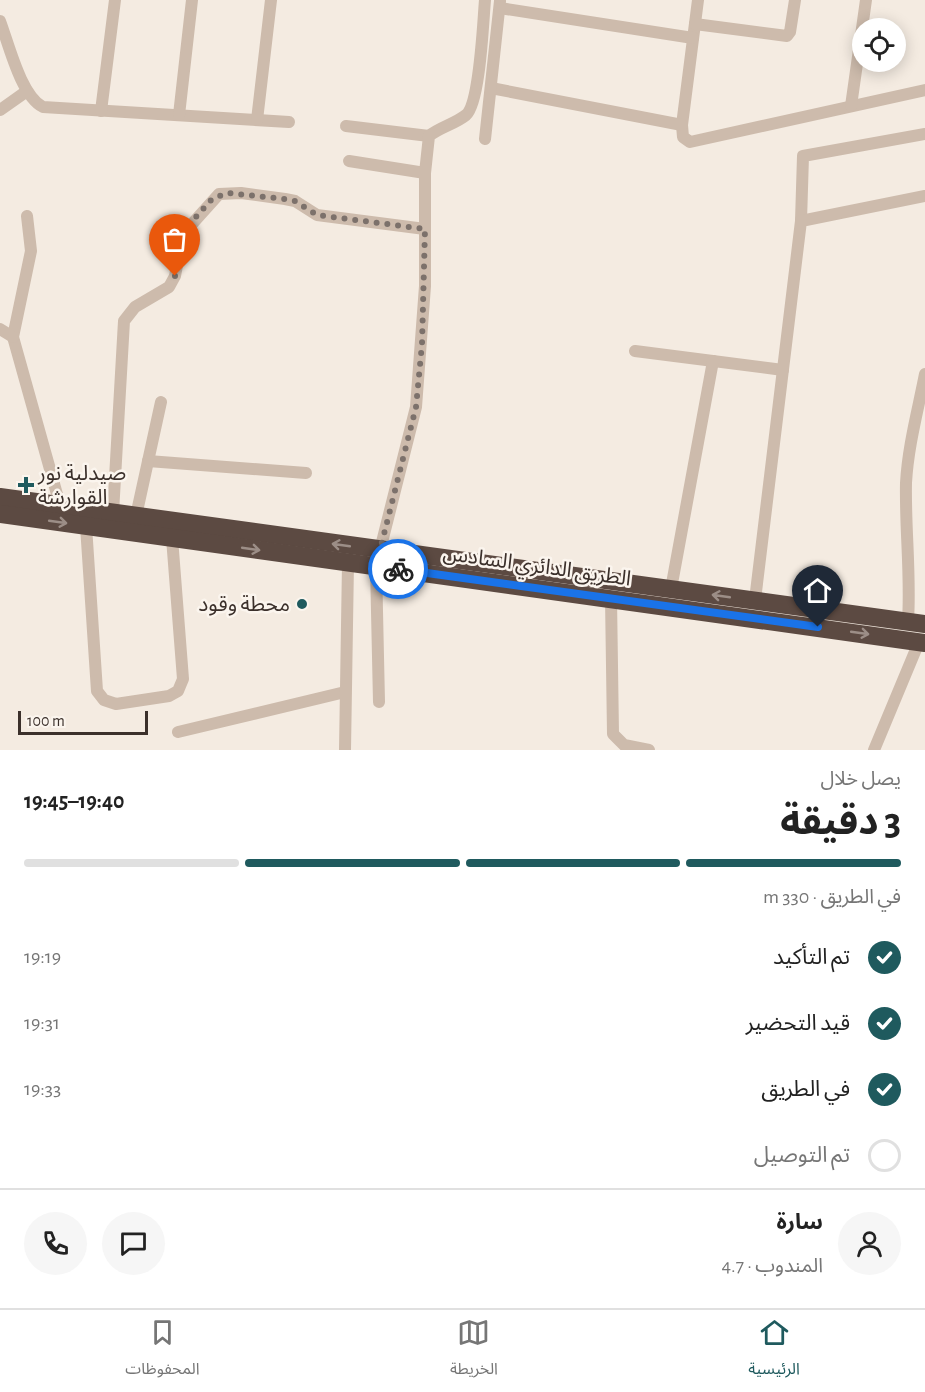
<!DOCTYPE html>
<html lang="ar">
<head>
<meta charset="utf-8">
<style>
  :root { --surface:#fff; --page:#f6f6f6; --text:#222; --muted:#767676; --line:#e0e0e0; --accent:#1f5a5e }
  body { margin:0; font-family:"Alegreya Sans","Noto Sans Arabic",sans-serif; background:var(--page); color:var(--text); direction:rtl; height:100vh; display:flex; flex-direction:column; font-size:22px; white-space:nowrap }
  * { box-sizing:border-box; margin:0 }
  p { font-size:20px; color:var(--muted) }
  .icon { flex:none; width:33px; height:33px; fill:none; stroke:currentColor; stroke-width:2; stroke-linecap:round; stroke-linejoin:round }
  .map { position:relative; height:750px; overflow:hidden; direction:ltr }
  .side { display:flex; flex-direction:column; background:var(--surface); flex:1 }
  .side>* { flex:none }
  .controls { position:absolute; left:852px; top:18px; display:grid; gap:12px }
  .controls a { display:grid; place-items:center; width:54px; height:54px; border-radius:50%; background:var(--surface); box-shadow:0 3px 15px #0003; font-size:30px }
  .scale { position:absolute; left:18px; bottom:15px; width:130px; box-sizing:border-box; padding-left:6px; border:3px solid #3b302b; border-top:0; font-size:16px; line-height:21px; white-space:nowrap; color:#3b302b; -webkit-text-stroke:4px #fbf5ee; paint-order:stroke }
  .pin { position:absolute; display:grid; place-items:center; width:51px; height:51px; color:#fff; margin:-62px -26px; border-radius:50% 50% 50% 0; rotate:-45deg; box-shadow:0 0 6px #0007 }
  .pin .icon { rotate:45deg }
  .courier { position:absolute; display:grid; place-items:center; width:60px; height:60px; margin:-30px; border:4px solid #1a73e8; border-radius:50%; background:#fff; color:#222; box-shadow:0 2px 8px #0007 }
  .summary em { font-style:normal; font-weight:700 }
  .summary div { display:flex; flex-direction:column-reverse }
  .summary { display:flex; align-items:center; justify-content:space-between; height:102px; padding:0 24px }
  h1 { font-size:39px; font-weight:700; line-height:45px }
  .bar { display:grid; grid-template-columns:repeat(4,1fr); gap:9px 6px; align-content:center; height:72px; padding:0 24px }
  .bar i { height:8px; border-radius:4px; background:var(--line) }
  .bar .on { background:var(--accent) }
  .bar p { grid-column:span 4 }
  .line { display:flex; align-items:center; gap:15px; padding:0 24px; border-top:2px solid var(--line) }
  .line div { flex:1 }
  .round { display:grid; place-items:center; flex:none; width:63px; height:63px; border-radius:32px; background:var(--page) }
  ol { padding:0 24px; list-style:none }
  li { display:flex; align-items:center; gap:18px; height:66px }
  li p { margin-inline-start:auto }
  li .icon { padding:6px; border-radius:50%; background:var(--accent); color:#fff; stroke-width:4 }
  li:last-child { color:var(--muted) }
  li i { width:33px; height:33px; border:3px solid var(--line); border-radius:50% }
  .tabs { display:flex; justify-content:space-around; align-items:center; height:84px; border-top:2px solid var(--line); background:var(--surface); font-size:16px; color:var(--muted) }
  .tabs a { display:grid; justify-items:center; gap:3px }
  .tabs .on { color:var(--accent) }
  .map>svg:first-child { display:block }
</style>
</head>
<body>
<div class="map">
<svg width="925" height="750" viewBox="0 0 925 750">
  <rect width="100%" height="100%" fill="#f4ebe1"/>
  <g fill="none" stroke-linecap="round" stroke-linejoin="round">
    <g stroke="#cdbbac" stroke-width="12">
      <polyline points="698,0 682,125 683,137 690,142 925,90"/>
      <polyline points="500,8 693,38"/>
      <path d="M0 21C9 45 21 96 43 107L289 122"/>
      <polyline points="695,24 787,36 790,32 795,0"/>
      <polyline points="491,88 682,125"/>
      <polyline points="851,106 866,0"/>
      <polyline points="0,110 27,91"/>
      <polyline points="101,111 115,0"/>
      <polyline points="179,115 192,0"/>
      <polyline points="257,120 271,0"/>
      <polyline points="346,126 429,136"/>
      <polyline points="485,139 500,1"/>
      <polyline points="349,161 425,173"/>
      <polyline points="27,216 31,251 13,337 60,505"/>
      <polyline points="801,221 803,156 925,134"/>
      <polyline points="0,329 13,337"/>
      <polyline points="635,351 783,370"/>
      <polyline points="148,461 306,473"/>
      <polyline points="113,513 124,321 135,307 169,287 175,276 183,234 219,194 241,193 285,199 295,201 317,215 425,229"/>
      <polyline points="136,516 161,402"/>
      <polyline points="86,526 97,691 104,700 116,704 169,696 178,691 183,679 172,538"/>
      <polyline points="671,589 713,361"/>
      <polyline points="611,598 613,734 624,745 649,750"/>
      <polyline points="755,600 801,221 925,196"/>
      <path d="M908 621C911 575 905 529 906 483 908 446 918 410 925 374"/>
      <path d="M379 702 376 566 416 407 425 286V173L429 136C440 127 455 124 466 115 480 103 483 22 485 0"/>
      <polyline points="178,732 345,692"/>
      <polyline points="345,750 348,563"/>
      <polyline points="874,750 919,642"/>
    </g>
    <g stroke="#5c4a42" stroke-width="18">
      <polyline points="0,497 925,624"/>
      <polyline points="0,514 925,643"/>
    </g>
  </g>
  <defs><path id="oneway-shaft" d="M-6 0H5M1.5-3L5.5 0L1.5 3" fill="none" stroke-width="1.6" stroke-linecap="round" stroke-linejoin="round" transform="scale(1.5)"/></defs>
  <g stroke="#9c8e87">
    <use href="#oneway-shaft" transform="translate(58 522) rotate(8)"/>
    <use href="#oneway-shaft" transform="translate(341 545) rotate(-172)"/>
    <use href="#oneway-shaft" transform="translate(251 549) rotate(8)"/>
    <use href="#oneway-shaft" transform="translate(721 596) rotate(-172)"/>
    <use href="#oneway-shaft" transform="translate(860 633) rotate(8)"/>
  </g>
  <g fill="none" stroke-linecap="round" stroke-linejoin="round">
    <polyline stroke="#7c716b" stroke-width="6" stroke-dasharray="0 10.8" points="175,276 181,240 187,227 212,199 227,193 285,199 295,201 317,215 425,229 422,344 416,407 376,566 398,569"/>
    <polyline stroke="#1a73e8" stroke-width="8" points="398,569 818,627"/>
  </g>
  <g fill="#1f5a5e" stroke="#fbf5ee" stroke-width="2">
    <path d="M23 476h6v6h6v6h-6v6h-6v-6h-6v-6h6z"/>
    <circle cx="302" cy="604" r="6"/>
  </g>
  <g text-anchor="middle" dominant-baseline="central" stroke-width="5" stroke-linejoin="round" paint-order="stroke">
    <g font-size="21" fill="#3b302b" stroke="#fbf5ee" text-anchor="start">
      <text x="38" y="473">صيدلية نور<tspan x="38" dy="24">القوارشة</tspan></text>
      <text x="290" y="604" text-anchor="end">محطة وقود</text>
    </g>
    <g font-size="21" fill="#3b302b" stroke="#fbf5ee">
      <text transform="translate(537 566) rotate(8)">الطريق الدائري السادس</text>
    </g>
  </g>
</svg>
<div class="controls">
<a><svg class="icon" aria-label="locate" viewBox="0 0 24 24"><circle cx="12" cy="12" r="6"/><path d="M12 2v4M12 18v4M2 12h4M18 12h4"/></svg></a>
</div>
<div class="scale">100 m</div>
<div class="pin" style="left:175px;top:276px;background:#ea580c"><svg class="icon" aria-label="bag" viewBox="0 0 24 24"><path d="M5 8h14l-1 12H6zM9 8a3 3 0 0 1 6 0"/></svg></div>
<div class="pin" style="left:818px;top:627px;background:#1f2937"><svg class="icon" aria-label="home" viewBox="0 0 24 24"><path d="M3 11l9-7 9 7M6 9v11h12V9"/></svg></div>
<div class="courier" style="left:398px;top:569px"><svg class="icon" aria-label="bike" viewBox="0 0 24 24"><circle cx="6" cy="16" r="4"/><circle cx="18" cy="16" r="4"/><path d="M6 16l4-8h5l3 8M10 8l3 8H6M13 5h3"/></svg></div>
</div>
<section class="side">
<div class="summary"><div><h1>3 دقيقة</h1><p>يصل خلال</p></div><em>19:40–19:45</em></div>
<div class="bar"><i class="on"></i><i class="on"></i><i class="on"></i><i></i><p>في الطريق · 330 m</p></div>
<ol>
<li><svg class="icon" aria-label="check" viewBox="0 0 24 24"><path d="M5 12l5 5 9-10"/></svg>تم التأكيد<p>19:19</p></li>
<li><svg class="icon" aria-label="check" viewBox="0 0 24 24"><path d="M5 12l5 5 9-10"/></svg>قيد التحضير<p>19:31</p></li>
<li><svg class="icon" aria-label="check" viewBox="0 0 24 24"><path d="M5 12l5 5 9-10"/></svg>في الطريق<p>19:33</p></li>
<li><i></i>تم التوصيل</li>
</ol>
<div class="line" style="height:108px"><a class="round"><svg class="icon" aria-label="person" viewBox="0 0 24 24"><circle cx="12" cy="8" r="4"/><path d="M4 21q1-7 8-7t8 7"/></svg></a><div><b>سارة</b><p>المندوب · 4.7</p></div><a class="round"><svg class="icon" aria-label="chat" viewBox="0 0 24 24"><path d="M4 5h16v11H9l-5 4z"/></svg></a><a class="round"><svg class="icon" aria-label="phone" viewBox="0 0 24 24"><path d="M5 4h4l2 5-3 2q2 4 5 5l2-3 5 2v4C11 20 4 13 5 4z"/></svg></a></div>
</section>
<nav class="tabs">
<a class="on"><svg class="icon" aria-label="home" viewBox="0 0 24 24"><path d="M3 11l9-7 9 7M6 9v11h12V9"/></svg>الرئيسية</a>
<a><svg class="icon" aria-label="map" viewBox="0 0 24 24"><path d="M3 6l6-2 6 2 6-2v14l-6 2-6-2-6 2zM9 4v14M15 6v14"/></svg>الخريطة</a>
<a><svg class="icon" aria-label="saved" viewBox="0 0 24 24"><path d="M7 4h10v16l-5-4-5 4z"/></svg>المحفوظات</a>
</nav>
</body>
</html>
